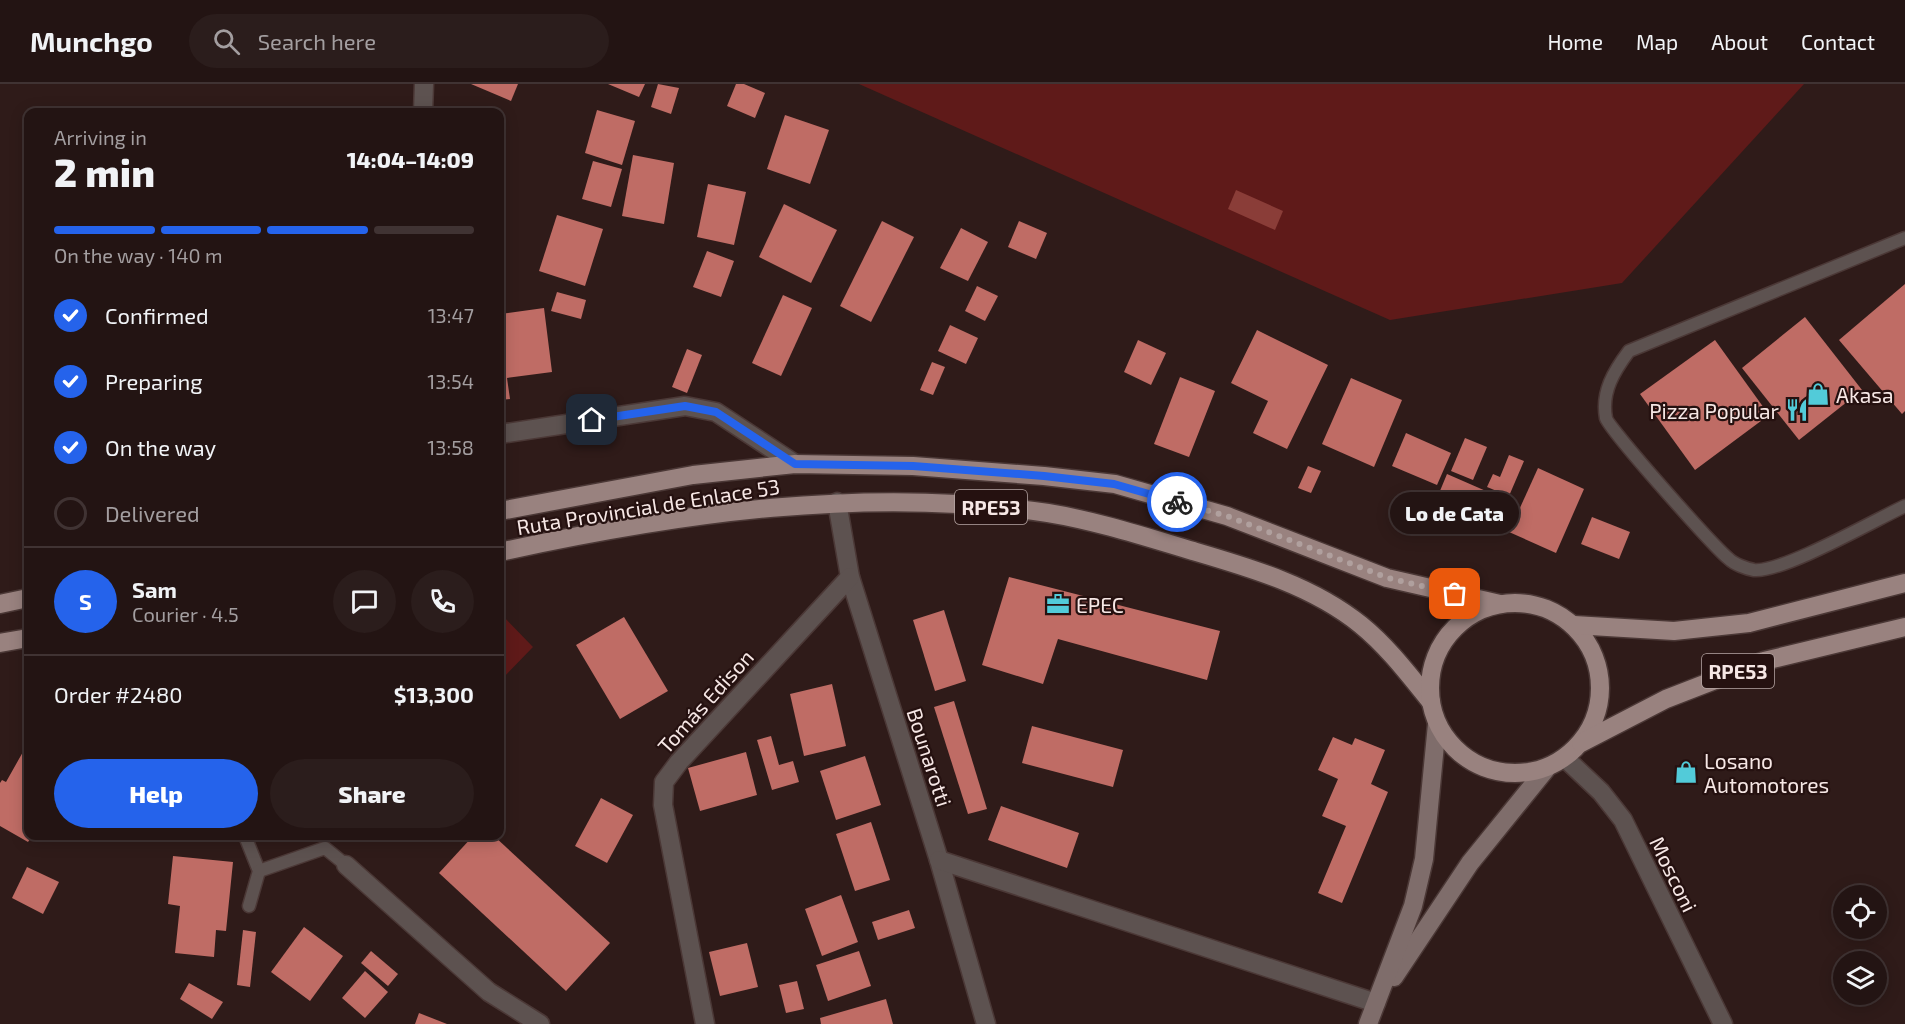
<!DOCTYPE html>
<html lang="en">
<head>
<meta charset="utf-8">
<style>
  :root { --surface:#231413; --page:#2b1d1c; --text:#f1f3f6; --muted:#a39ea0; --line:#403333; --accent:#2563eb }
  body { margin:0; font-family:"Exo 2",sans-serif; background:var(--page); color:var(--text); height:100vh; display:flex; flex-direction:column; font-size:22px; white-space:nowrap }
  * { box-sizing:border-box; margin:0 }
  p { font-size:20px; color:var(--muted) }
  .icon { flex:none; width:33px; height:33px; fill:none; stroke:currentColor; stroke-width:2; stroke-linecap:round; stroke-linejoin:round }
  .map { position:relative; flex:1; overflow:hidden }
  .details { position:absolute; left:24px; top:24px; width:480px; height:732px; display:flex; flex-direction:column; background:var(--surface); border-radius:12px; box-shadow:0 3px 15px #0003,0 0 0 2px var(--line) }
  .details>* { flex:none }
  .fabs { position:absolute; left:1833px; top:801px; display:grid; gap:12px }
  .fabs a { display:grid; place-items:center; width:54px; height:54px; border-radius:50%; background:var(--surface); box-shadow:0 3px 15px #0003,0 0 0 2px var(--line); font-size:30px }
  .pin { position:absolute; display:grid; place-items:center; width:51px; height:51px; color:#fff; margin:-26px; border-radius:12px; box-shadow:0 3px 9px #0006 }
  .courier { position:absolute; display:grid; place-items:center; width:60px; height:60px; margin:-30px; border:4px solid #2563eb; border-radius:50%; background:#fff; color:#222; box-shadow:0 2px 8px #0007 }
  .bubble { position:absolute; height:42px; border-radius:21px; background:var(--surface); box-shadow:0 3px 15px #0003,0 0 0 2px var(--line); font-size:20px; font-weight:800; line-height:42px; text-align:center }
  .head em { font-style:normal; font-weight:800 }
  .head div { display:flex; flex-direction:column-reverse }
  .head { display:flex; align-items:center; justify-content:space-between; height:102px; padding:0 30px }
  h1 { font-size:39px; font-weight:800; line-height:45px }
  .bar { display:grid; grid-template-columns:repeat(4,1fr); gap:9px 6px; align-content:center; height:72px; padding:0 30px }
  .bar i { height:8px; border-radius:4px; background:var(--line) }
  .bar .current { background:var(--accent) }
  .bar p { grid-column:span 4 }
  .line { display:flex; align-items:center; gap:15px; padding:0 30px; border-top:2px solid var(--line) }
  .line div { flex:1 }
  .round { display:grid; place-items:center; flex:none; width:63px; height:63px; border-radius:32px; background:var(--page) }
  ol { padding:0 30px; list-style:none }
  li { display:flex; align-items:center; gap:18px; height:66px }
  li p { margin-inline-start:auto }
  li .icon { padding:6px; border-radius:50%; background:var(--accent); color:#fff; stroke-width:4 }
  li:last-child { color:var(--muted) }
  li i { width:33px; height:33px; border:3px solid var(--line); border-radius:50% }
  .action { display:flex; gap:12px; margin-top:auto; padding:12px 30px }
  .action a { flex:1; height:69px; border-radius:36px; background:var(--accent); color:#fff; font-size:24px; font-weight:800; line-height:69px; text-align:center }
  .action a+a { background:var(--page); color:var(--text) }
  header { display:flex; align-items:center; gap:36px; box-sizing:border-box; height:84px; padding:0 30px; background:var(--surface); border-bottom:2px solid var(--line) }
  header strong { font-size:28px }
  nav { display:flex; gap:33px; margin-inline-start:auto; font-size:21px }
  .search { width:420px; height:54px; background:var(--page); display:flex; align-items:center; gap:15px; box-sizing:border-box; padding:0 21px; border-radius:33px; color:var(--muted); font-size:22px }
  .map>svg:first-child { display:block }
</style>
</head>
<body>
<header>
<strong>Munchgo</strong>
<div class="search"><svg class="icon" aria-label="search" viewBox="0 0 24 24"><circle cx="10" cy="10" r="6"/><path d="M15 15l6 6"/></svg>Search here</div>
<nav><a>Home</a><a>Map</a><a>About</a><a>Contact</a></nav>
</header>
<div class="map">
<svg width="1905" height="940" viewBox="0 0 1905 940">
  <rect width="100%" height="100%" fill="#2f1b19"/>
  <g fill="#5f1a19">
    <polygon points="859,0 1804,0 1622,199 1390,236"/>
    <polygon points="500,529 533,563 500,597"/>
  </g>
  <polygon fill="#8a3d38" points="1236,106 1283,127 1275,146 1228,125"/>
  <g fill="#bf6c65">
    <polygon points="471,0 518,0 511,17"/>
    <polygon points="608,0 645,0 639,13"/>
    <polygon points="658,0 679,4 671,30 651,23"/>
    <polygon points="736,0 744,0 765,9 755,34 727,22"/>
    <polygon points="597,26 635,37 622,81 585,69"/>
    <polygon points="785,31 829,46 810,100 767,85"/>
    <polygon points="633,71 674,79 664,140 622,132"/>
    <polygon points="593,77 622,85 611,123 582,115"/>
    <polygon points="708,100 746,108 734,161 697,153"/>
    <polygon points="784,120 837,146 811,199 759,173"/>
    <polygon points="557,131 603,145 585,202 539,187"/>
    <polygon points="882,137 914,153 871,238 840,222"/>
    <polygon points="1019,137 1047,149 1036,175 1008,163"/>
    <polygon points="961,144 988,158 968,197 940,184"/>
    <polygon points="707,167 734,177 721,213 693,203"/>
    <polygon points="1905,200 1905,327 1902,330 1839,256"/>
    <polygon points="977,202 998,212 985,237 965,227"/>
    <polygon points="557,208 586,216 581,235 551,227"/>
    <polygon points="783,211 812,224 781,292 752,279"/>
    <polygon points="544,224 552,288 507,294 510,315 500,316 500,230"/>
    <polygon points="1805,233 1862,306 1799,356 1742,284"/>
    <polygon points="950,241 978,254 966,280 938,267"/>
    <polygon points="1257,246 1328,281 1287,365 1253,349 1268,317 1231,299"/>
    <polygon points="1138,256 1166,269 1151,301 1124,288"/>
    <polygon points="1715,256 1769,331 1695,386 1640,310"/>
    <polygon points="687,265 702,271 687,309 672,303"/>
    <polygon points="932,278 945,283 933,311 920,306"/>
    <polygon points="1180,293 1215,307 1189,373 1154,360"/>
    <polygon points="1351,294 1402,316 1374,383 1322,360"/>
    <polygon points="1406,349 1451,369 1437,401 1392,382"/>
    <polygon points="1465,354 1487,363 1473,396 1451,387"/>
    <polygon points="1509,371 1524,377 1509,412 1487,403 1493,390 1500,393"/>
    <polygon points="1308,382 1321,387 1311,409 1298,404"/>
    <polygon points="1538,384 1584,405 1556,469 1509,448"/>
    <polygon points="1447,390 1502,414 1487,448 1470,441 1472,436 1460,431 1455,441 1430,431"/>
    <polygon points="1592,433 1630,448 1619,475 1581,460"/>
    <polygon points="1009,493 1220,547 1207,596 1058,555 1043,600 982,581"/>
    <polygon points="944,526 966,597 935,607 913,536"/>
    <polygon points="624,533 668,607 620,635 576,561"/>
    <polygon points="832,600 846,662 804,672 790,610"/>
    <polygon points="954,617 987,725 968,730 934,623"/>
    <polygon points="1032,642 1123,666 1113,703 1022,679"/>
    <polygon points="771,652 779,681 793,677 799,698 772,706 757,656"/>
    <polygon points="1333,653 1352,661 1355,654 1385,666 1371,700 1388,708 1342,819 1318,809 1346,742 1322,732 1338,695 1318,686"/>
    <polygon points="28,659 28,752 32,752 28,758 0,742 0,699 2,696 6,698"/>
    <polygon points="746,668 757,711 700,727 688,684"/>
    <polygon points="865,672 881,721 836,736 820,687"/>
    <polygon points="601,714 633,731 607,779 575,762"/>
    <polygon points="1001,722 1079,749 1067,784 988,756"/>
    <polygon points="871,738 890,796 855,807 836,750"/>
    <polygon points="473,752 494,752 610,859 566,907 439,789"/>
    <polygon points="173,772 233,778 226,847 216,846 214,873 175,869 180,822 168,820"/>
    <polygon points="27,783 59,798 43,830 12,814"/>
    <polygon points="841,811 858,858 822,872 805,825"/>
    <polygon points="909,826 915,844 878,856 872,838"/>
    <polygon points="304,843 343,872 310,917 271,888"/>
    <polygon points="243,846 256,848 250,903 237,901"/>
    <polygon points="747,859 758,903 720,912 709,868"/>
    <polygon points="371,867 398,890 388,902 361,879"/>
    <polygon points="859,867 871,902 828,917 816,881"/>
    <polygon points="365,887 388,908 365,934 342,914"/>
    <polygon points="797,897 804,925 786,929 779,901"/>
    <polygon points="189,899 223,918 212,935 180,915"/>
    <polygon points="886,915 893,940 821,940 820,934"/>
    <polygon points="419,929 447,940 415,940"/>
  </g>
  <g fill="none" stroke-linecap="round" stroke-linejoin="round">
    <g stroke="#4b3836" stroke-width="15">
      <g id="lane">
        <path d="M1905 154 1629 267C1614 287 1601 308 1606 334 1608 344 1714 463 1729 475 1734 480 1747 485 1754 486 1782 489 1875 436 1905 422"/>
        <polyline points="245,752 259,787 249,822"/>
        <polyline points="259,787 325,764 346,781"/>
      </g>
    </g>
    <g stroke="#4b3836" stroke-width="21">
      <g id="street">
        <polyline points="423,28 424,0"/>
        <polyline points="500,350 685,322 716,328 795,380"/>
        <polyline points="837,418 850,493 939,776 986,940"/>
        <polyline points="1565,674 1601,708 1623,736 1723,940"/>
        <polyline points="939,776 1376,919"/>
        <polyline points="346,781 489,908 540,940"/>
        <polyline points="705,940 663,721 664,698 679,678 850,493"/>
      </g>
    </g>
    <g stroke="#4b3836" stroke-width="21">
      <g id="secondary">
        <polyline points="1394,893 1470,779 1546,685"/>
        <polyline points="1368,940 1413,822 1424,775 1437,640"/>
      </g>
    </g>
    <g stroke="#4b3836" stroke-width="21">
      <g id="primary">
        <polyline points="500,427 693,391 795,380 913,382 1044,392 1115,400 1227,432 1387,494 1500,520"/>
        <path d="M500 468C678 429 866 402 1048 429 1097 437 1146 453 1193 467 1251 484 1313 502 1361 541 1388 563 1409 591 1431 618"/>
        <circle cx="1515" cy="604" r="85"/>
        <polyline points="0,520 28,514"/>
        <polyline points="1574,541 1674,547 1749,539 1905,499"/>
        <polyline points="0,559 28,554"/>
        <polyline points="1581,659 1666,615 1764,577 1905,543"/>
      </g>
    </g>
    <use href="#lane" stroke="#5d5250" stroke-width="12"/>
    <use href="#street" stroke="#5d5250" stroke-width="18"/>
    <use href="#secondary" stroke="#7f6d6b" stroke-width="18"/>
    <use href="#primary" stroke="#99827f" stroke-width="18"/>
  </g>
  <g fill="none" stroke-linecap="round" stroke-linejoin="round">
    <polyline stroke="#b0a09e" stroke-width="6" stroke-dasharray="0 10.8" points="1177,418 1227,432 1388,494 1455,510"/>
    <polyline stroke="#2563eb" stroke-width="8" points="592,336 685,322 716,328 795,380 913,382 1044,392 1114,400 1177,418"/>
  </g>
  <defs>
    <g id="shop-bare" transform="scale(1.8)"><path d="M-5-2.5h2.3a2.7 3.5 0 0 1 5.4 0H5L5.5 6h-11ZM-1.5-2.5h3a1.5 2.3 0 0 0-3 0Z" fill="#52cbd9" stroke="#251110" stroke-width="2.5" paint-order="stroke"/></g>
    <g id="restaurant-bare" transform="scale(1.8)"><path d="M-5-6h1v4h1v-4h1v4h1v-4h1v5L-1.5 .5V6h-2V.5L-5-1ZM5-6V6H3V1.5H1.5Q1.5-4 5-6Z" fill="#52cbd9" stroke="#251110" stroke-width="2.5" paint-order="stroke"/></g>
    <g id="office-bare" transform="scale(1.8)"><path d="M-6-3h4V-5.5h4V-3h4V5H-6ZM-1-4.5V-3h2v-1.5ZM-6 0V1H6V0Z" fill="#52cbd9" stroke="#251110" stroke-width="2.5" paint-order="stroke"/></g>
  </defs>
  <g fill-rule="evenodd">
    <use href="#shop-bare" x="1818" y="310"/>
    <use href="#restaurant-bare" x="1797" y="326"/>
    <use href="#office-bare" x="1058" y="520"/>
    <use href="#shop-bare" x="1686" y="688"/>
  </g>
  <g text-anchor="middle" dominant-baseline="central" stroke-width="4.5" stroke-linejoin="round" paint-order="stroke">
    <g fill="#251110" stroke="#b7a7a5" stroke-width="1.5">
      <rect x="955" y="406" width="72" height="34" rx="4.5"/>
      <rect x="1702" y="570" width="72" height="34" rx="4.5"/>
    </g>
    <g font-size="20" font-weight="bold" fill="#f6e7e5">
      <text x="991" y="423">RPE53</text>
      <text x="1738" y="587">RPE53</text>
    </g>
    <g font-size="21" fill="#f6e7e5" stroke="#251110" text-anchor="start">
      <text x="1836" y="310">Akasa</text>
      <text x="1779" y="326" text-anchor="end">Pizza Popular</text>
      <text x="1076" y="520">EPEC</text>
      <text x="1704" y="676">Losano<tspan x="1704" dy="24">Automotores</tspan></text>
    </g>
    <g font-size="21" fill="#f6e7e5" stroke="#251110">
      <text transform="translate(648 422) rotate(-9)">Ruta Provincial de Enlace 53</text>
      <text transform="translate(705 617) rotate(-48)">Tomás Edison</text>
      <text transform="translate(930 673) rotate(72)">Bounarotti</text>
      <text transform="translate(1674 790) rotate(64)">Mosconi</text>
    </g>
  </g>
</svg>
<div class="fabs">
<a><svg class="icon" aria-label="locate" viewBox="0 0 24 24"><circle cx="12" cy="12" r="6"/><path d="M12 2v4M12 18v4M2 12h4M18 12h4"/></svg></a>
<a><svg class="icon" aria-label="layers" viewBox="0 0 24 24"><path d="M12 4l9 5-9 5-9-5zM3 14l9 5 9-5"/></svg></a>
</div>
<div class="pin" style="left:1455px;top:510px;background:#ea580c"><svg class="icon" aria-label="bag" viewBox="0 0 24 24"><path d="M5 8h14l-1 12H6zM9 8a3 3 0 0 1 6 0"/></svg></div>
<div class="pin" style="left:592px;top:336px;background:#1f2937"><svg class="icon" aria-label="home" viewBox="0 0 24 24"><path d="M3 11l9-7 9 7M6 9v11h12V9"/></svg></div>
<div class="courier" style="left:1177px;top:418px"><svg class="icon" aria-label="bike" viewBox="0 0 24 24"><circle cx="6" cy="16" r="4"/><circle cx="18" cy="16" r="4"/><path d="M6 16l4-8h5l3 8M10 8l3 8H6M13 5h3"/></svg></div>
<div class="bubble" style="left:1390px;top:408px;width:129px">Lo de Cata</div>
<section class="details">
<div class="head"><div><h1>2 min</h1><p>Arriving in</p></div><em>14:04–14:09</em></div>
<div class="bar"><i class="current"></i><i class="current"></i><i class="current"></i><i></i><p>On the way · 140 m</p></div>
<ol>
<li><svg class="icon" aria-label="check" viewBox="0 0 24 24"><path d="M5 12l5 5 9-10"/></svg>Confirmed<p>13:47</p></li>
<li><svg class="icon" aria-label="check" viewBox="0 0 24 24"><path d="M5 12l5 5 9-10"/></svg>Preparing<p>13:54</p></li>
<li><svg class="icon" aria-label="check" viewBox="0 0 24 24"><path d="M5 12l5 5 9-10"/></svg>On the way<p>13:58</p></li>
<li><i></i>Delivered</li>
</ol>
<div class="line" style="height:108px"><b class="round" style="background:var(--accent);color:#fff">S</b><div><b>Sam</b><p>Courier · 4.5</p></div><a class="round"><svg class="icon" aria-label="chat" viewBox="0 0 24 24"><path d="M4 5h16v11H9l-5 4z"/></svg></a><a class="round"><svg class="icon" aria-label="phone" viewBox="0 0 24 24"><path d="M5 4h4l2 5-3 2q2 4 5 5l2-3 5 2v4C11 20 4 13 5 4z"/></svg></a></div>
<div class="line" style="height:78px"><div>Order #2480</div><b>$13,300</b></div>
<div class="action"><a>Help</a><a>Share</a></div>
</section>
</div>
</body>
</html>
